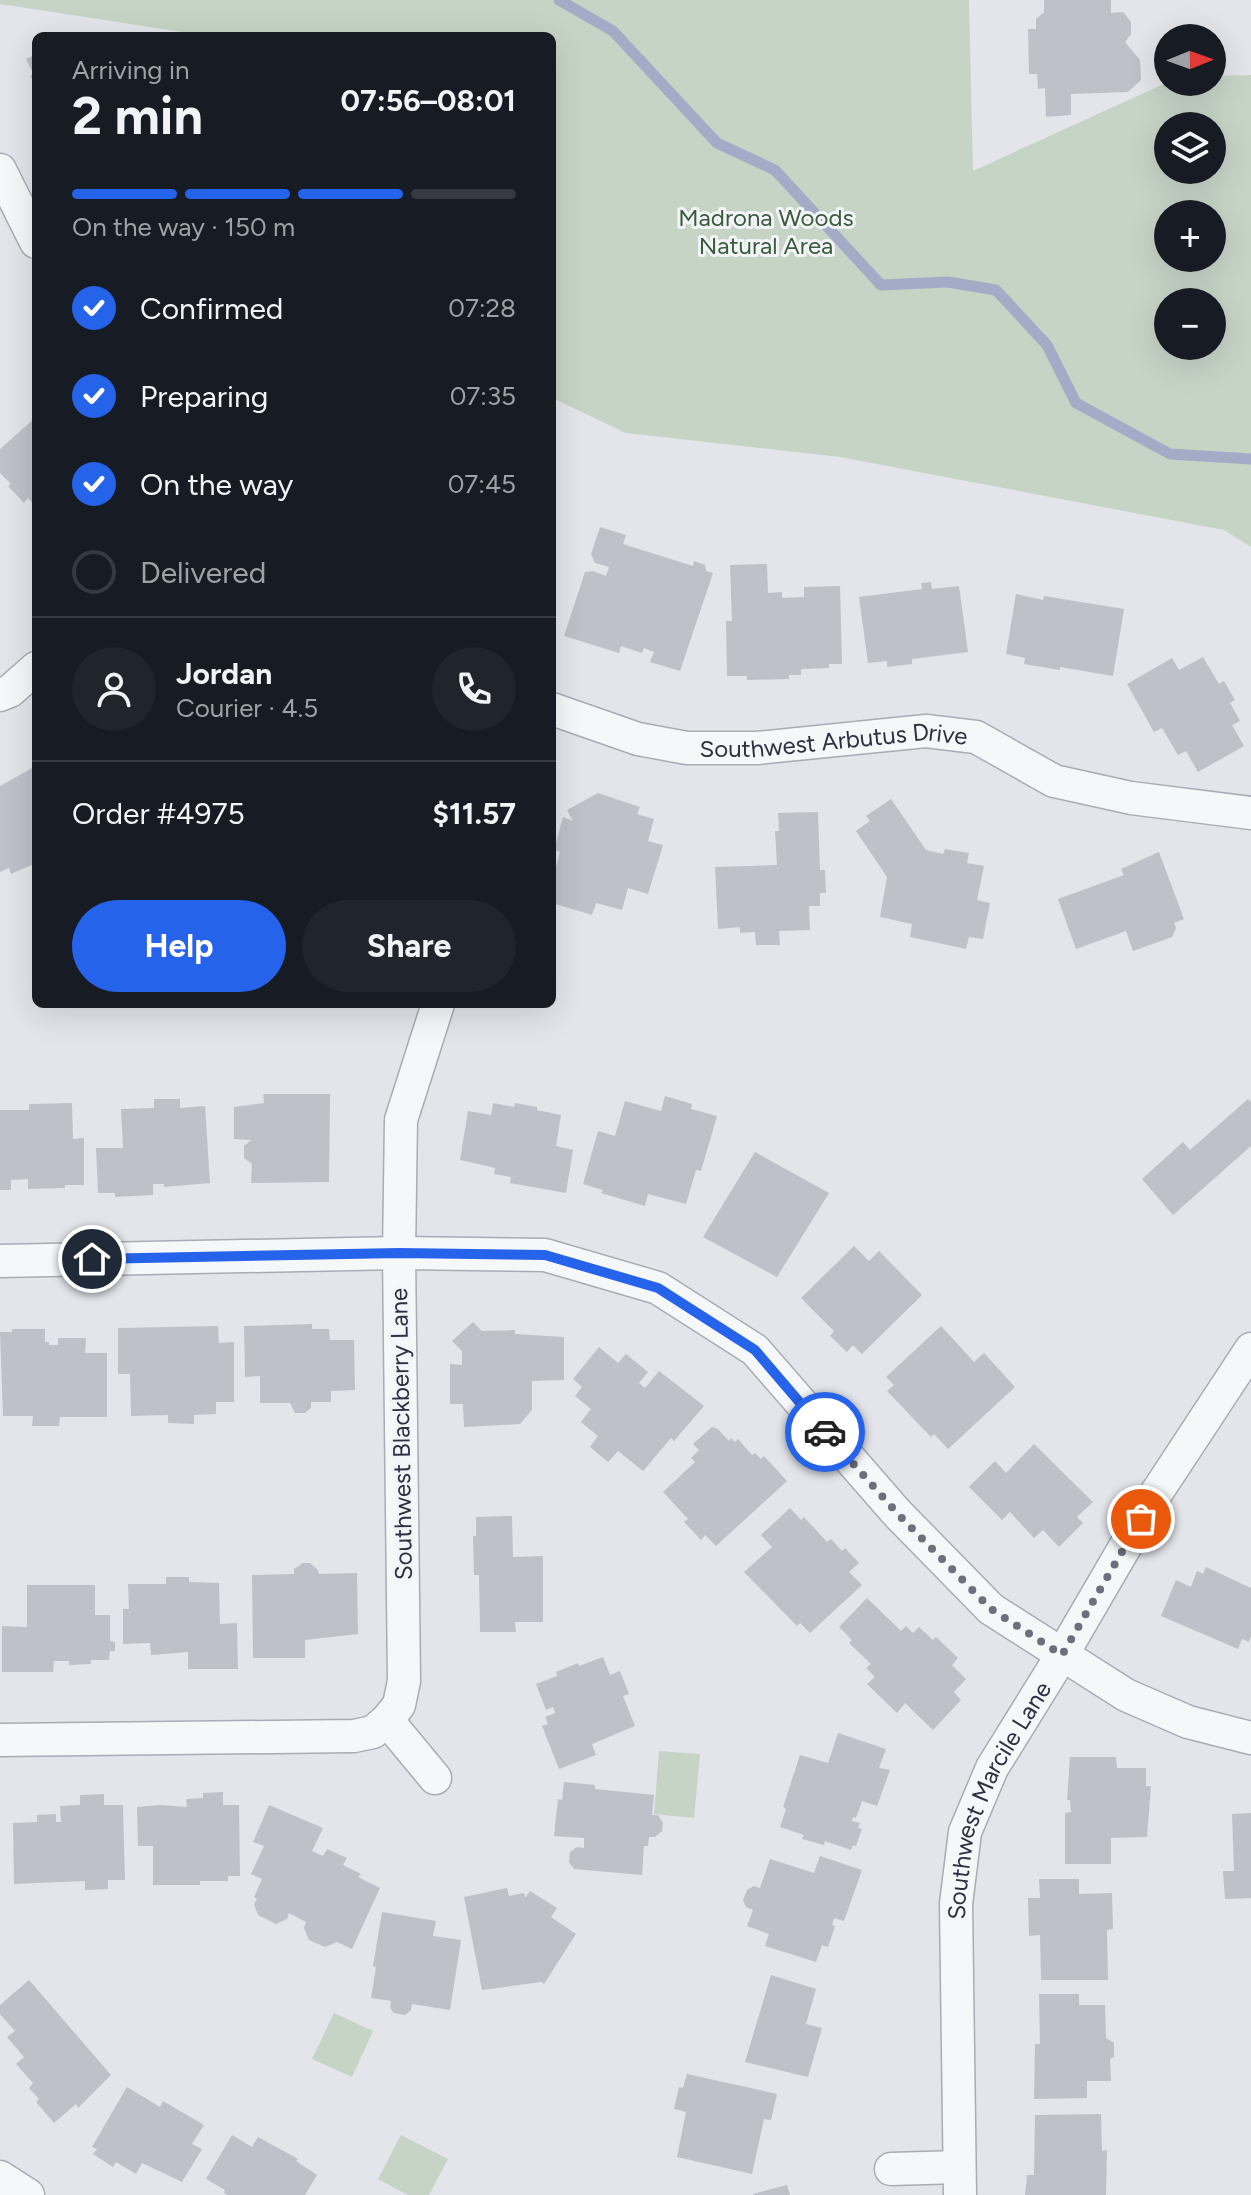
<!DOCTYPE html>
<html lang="en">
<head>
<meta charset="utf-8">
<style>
  :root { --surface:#171b24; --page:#20242c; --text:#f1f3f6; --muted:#9ea1a6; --line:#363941; --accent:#2563eb }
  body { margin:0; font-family:Figtree,sans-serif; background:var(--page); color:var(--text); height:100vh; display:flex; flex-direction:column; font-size:30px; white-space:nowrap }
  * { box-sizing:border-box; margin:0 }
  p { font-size:26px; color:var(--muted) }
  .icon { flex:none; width:44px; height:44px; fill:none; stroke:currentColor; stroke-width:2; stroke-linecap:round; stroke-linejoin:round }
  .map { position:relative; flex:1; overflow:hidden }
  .details { position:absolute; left:32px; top:32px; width:524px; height:976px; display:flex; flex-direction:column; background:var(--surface); border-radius:12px; box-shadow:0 8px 32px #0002 }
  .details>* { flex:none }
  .needle { width:52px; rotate:89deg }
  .buttons { position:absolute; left:1154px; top:24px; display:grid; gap:16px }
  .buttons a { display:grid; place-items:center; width:72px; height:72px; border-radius:50%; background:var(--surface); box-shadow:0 8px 32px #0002; font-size:40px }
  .pin { position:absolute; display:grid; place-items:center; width:68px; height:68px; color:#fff; margin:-34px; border:4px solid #fff; border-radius:50%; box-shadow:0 2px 8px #0007 }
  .courier { position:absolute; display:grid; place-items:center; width:80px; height:80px; margin:-40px; border:6px solid #2563eb; border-radius:50%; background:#fff; color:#222; box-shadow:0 2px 10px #0007 }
  .headline em { font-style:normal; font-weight:700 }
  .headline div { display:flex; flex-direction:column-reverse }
  .headline { display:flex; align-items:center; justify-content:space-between; height:136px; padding:0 40px }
  h1 { font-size:52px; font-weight:700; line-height:60px }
  .bar { display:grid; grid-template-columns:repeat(4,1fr); gap:12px 8px; align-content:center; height:96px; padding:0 40px }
  .bar i { height:10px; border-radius:6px; background:var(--line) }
  .bar .on { background:var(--accent) }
  .bar p { grid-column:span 4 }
  .line { display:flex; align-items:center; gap:20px; padding:0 40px; border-top:2px solid var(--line) }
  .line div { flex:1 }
  .round { display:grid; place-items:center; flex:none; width:84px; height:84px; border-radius:42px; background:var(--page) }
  ol { padding:0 40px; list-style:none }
  li { display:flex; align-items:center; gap:24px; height:88px }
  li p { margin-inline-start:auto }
  li .icon { padding:8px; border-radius:50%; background:var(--accent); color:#fff; stroke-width:4 }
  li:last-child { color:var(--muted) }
  li i { width:44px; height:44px; border:4px solid var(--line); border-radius:50% }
  .cta { display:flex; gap:16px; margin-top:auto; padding:16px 40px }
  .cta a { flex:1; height:92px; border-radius:48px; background:var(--accent); color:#fff; font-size:32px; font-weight:700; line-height:92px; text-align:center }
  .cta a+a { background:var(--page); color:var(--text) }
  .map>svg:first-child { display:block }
</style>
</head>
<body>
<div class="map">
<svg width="1251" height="2195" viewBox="0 0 1251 2195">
  <rect width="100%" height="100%" fill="#e4e5eb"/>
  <g fill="#c6d4c6" fill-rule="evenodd">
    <path d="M0 0H969L973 171 1168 82H1212V76L1251 75V547L1224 530 840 457 626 433 552 398V36H208L0 4ZM1168 126H1212V170H1168ZM1212 214V258H1168V214ZM1168 302H1212V346H1168Z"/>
    <polygon points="659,1751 700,1754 694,1818 654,1814"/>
    <polygon points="334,2013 373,2031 352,2077 312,2059"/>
    <polygon points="401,2135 448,2159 429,2195 408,2195 378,2179"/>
  </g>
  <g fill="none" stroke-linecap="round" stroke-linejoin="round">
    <polyline stroke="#a2acc7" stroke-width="11" points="559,0 613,31 717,143 775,170 881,285 948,282 996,290 1047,345 1076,403 1170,454 1251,459"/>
  </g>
  <g fill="#bec0ca">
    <polygon points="1044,0 1111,0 1111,13 1123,12 1131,22 1131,34 1125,42 1140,60 1141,80 1128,92 1071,94 1071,115 1046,117 1045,88 1038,89 1037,74 1029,74 1028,29 1036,29 1036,19 1044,12"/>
    <polygon points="36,54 36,87 30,75 34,75 26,59"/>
    <polygon points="36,417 36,507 28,498 24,503 8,486 11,484 0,473 0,449"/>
    <polygon points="600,527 626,535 623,544 693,566 694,561 705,565 706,571 713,573 680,671 650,662 654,652 644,648 642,653 621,646 619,653 564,636 585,572 593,571 606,576 609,567 595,563 591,554"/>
    <polygon points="767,564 768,593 782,592 782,598 804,597 804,587 840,586 842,664 829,664 829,668 801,669 801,675 789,675 789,679 747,680 747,676 727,676 726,621 732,621 730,565"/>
    <polygon points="931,582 932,589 959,586 968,652 912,659 912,664 887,667 887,661 868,663 859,597 922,589 921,583"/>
    <polygon points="1016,594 1043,600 1044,596 1124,609 1113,676 1060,667 1060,670 1024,664 1025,658 1006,654"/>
    <polygon points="1203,657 1219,684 1224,681 1235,700 1230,703 1240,721 1232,725 1244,746 1198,772 1186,751 1178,755 1162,728 1154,732 1127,684 1172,658 1179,670"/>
    <polygon points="32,768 36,776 36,863 11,874 9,868 0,872 0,786"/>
    <polygon points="598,793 640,807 637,814 654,819 648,841 663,845 648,894 628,888 622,910 596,903 592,915 552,903 552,881 560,852 554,850 563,817 573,821 567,810"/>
    <polygon points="891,799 926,850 943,854 945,849 969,853 967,863 984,866 977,900 990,903 983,939 969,937 966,949 910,937 912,924 880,917 887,877 856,831 870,821 866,816"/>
    <polygon points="818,812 820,870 825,870 826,893 820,893 820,906 809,906 810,930 779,931 780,945 756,945 755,932 740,933 740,927 718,929 715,867 777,865 775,831 779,831 778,813"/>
    <polygon points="1159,852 1184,919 1174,923 1176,928 1172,937 1133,951 1126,931 1076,949 1058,899 1124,875 1121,869"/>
    <polygon points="263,1094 330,1094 329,1182 251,1183 252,1164 244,1158 244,1146 251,1140 234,1139 234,1107 264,1103"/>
    <polygon points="665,1096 692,1104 691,1109 717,1116 701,1171 696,1170 686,1204 648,1194 645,1206 601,1193 603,1190 583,1184 598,1131 615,1136 625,1101 661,1111"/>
    <polygon points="154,1099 180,1099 180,1108 205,1106 210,1183 164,1187 164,1184 153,1184 153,1195 115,1197 115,1193 98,1193 96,1148 123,1148 121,1109 154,1108"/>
    <polygon points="1248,1099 1251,1102 1251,1146 1173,1215 1142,1179 1183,1142 1190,1150"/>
    <polygon points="72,1103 73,1139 84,1138 84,1185 65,1185 65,1188 28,1189 28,1179 11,1180 11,1190 0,1190 0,1110 29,1110 29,1104"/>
    <polygon points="493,1103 514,1107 515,1103 537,1107 537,1110 561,1115 556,1146 573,1150 566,1193 510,1183 511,1177 494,1174 495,1168 460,1160 468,1111 491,1115"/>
    <polygon points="755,1152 829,1193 777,1277 703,1237"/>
    <polygon points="854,1246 869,1261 879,1251 922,1295 862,1354 853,1345 847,1352 830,1336 834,1331 801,1298"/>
    <polygon points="473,1322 482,1331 515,1330 515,1334 564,1337 564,1380 532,1381 532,1410 520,1424 464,1427 463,1404 450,1404 450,1364 462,1365 462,1351 452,1341"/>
    <polygon points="312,1324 312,1329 329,1329 330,1340 354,1340 355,1390 331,1391 331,1402 311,1402 311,1408 305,1413 295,1413 290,1403 260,1403 260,1376 245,1377 244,1326"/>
    <polygon points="218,1326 219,1343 234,1342 234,1402 216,1402 216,1414 194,1415 194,1424 168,1423 168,1415 131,1416 130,1374 118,1374 118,1328"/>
    <polygon points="941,1326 974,1362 984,1353 1015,1387 948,1449 934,1434 931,1437 887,1391 894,1385 886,1377"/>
    <polygon points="12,1329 45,1329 45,1342 49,1342 49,1345 58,1345 58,1338 86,1338 85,1353 107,1353 107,1417 60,1417 59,1426 32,1426 33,1416 3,1416 0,1332 12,1332"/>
    <polygon points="599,1347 618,1363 626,1354 648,1372 639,1383 645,1388 659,1371 704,1406 674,1441 671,1438 643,1471 618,1451 608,1462 590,1447 598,1436 581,1422 591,1409 575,1396 582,1387 573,1379"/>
    <polygon points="712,1427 718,1429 729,1441 731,1438 735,1442 738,1439 752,1455 755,1453 761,1459 764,1456 787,1481 716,1546 705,1535 701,1540 684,1522 688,1519 663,1492 695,1462 691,1458 699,1450 693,1444"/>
    <polygon points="1034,1444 1093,1502 1077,1517 1083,1523 1059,1547 1043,1530 1034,1538 1010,1512 1002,1520 969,1487 995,1461 1006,1473"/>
    <polygon points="790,1508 801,1520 804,1517 827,1542 831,1539 842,1551 845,1548 859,1563 849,1572 862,1585 810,1633 800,1623 797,1626 744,1572 772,1547 761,1535"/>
    <polygon points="512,1516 513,1557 543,1556 543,1622 515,1622 516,1632 480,1632 479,1575 474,1575 473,1536 476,1536 476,1517"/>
    <polygon points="303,1563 310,1563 318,1570 319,1574 357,1573 358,1634 305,1640 305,1658 253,1658 252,1575 294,1574 294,1569"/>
    <polygon points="1206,1567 1251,1588 1251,1636 1249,1642 1242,1639 1238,1649 1161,1616 1176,1580 1191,1587 1197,1571 1203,1574"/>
    <polygon points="166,1577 189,1577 189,1582 219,1583 220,1624 237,1623 238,1669 188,1669 188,1652 151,1655 150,1643 123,1644 123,1609 129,1609 128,1584 166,1584"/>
    <polygon points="27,1585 95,1585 95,1615 110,1615 110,1641 115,1642 115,1651 110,1651 109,1660 91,1660 91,1664 69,1665 69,1661 54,1661 53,1672 2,1672 2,1626 27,1627"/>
    <polygon points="867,1598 901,1631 906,1626 913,1633 919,1627 933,1640 936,1637 958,1658 952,1665 966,1679 954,1692 961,1700 933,1730 905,1703 897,1713 867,1684 875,1677 866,1668 871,1664 849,1643 852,1640 839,1627"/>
    <polygon points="603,1657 610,1675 620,1671 629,1694 623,1696 635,1726 592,1744 596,1755 559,1769 542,1726 548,1724 545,1717 555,1713 553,1707 546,1710 536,1684 557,1676 556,1672 578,1663 579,1666"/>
    <polygon points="838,1733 886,1749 879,1768 890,1770 877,1806 862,1801 856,1818 853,1817 852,1821 860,1823 858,1828 862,1829 856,1846 853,1845 851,1850 825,1841 824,1845 802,1839 804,1835 780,1827 786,1809 783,1807 800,1755 828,1763"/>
    <polygon points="1070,1757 1116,1757 1117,1768 1146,1768 1146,1786 1151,1786 1147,1837 1111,1838 1111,1864 1065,1864 1065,1813 1071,1812 1070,1800 1067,1800"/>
    <polygon points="564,1782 595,1785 595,1789 654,1795 652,1815 658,1815 663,1823 662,1831 655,1837 649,1837 648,1846 644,1846 642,1875 574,1869 569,1862 570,1852 577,1847 584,1848 584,1838 554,1836 558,1799 562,1800"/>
    <polygon points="223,1792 223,1805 239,1805 240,1876 228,1876 228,1881 200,1881 200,1885 153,1885 153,1846 138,1846 137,1807 160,1805 187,1807 186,1799 203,1798 203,1793"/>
    <polygon points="104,1794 104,1805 123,1805 125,1880 108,1880 108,1889 85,1890 85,1881 14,1884 13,1823 37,1822 37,1815 56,1814 56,1822 61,1822 60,1806 80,1805 80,1795"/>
    <polygon points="269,1805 323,1828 312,1851 323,1856 327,1849 347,1858 343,1865 361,1874 358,1877 380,1888 352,1949 337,1942 325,1947 309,1940 304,1928 306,1922 289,1913 287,1919 276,1924 258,1915 254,1904 257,1899 254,1897 262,1879 251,1874 264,1846 253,1842"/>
    <polygon points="1251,1813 1251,1898 1225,1899 1223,1871 1234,1871 1232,1814"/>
    <polygon points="820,1856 862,1870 844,1921 834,1918 832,1925 835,1926 828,1947 822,1945 816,1962 765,1946 769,1934 747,1926 753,1910 746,1907 743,1900 747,1890 754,1886 760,1888 770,1859 814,1873"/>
    <polygon points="1039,1879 1079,1879 1079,1894 1112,1893 1113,1929 1107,1930 1108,1980 1041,1980 1040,1935 1029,1936 1028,1898 1040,1898"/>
    <polygon points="507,1888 509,1896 524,1893 525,1898 530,1891 557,1908 551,1917 576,1934 544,1984 541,1982 482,1990 464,1897"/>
    <polygon points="382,1912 436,1921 433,1936 461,1940 450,2010 412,2004 411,2010 405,2015 394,2013 390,2008 391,2001 371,1998 376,1967 373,1966"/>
    <polygon points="771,1975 816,1989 806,2024 822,2028 808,2077 745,2062"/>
    <polygon points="29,1980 111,2075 78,2108 76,2104 54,2123 36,2102 39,2099 29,2088 33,2083 16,2064 24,2057 7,2037 15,2031 0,2014 0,2005"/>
    <polygon points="1039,1994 1079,1994 1079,2005 1105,2005 1106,2038 1114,2043 1114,2057 1110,2059 1111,2081 1087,2081 1087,2098 1034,2099 1035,2044 1040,2044"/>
    <polygon points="687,2074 777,2094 771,2120 764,2119 752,2174 677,2157 686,2112 674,2109 679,2087 683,2088"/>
    <polygon points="127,2087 160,2107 163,2101 204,2125 192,2144 202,2149 182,2182 142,2163 136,2174 116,2162 113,2167 93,2154 97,2149 92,2147"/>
    <polygon points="1101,2114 1102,2151 1107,2150 1106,2195 1025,2195 1027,2175 1034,2175 1035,2115"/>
    <polygon points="232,2135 252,2147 258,2137 298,2159 296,2161 317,2175 305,2195 227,2195 224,2193 225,2190 206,2179"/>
    <polygon points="787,2185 790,2195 753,2195 753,2194"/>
  </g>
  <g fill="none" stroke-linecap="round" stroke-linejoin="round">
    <g stroke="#a9abb5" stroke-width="35">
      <g id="street">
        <polyline points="0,170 36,242"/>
        <polyline points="0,695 10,691 36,668"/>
        <path id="s1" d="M552 709 638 739 687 748H757L926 731 976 737 1054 781 1131 798 1251 813"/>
        <polyline points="0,1261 399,1253 545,1255 658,1288 755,1350 897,1513 991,1609 1126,1695 1188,1722 1251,1738"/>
        <polyline points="387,1720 399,1705 404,1681 399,1253 401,1120 438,1004"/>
        <polyline points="0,1740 354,1736 373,1732 387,1720 435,1778"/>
        <polyline points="891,2169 959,2167"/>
        <polyline points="0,2177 28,2195"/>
        <path id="s2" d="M960 2195 956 1904 965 1832 992 1768 1062 1655 1157 1492 1251 1349"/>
      </g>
    </g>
    <use href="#street" stroke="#f6f7f9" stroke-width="32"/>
  </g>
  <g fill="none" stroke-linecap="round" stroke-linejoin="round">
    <polyline stroke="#6d6f7d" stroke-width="8" stroke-dasharray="0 14.4" points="825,1432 897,1513 991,1609 1062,1655 1141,1519"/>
    <polyline stroke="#2563eb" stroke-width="10" points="92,1259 399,1253 545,1255 658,1288 755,1350 825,1432"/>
  </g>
  <g text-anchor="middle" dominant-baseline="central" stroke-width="6" stroke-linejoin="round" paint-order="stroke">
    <g font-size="24" fill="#3b5c3c" stroke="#f3f4f8">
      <text x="766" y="217">Madrona Woods<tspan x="766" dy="28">Natural Area</tspan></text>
    </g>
    <g font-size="24" fill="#2d3042" stroke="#f3f4f8">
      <text stroke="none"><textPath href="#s1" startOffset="288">Southwest Arbutus Drive</textPath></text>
      <text transform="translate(401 1434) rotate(-91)">Southwest Blackberry Lane</text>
      <text stroke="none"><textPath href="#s2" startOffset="404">Southwest Marcile Lane</textPath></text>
    </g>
  </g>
</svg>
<div class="buttons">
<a><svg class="needle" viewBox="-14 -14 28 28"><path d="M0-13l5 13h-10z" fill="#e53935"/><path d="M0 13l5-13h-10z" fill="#9ea1a6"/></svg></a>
<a><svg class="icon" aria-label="layers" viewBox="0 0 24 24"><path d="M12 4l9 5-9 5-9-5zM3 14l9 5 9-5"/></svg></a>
<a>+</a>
<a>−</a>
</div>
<div class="pin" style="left:1141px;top:1519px;background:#ea580c"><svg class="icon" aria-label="bag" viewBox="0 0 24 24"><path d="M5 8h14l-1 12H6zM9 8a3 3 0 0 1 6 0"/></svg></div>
<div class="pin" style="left:92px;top:1259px;background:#1f2937"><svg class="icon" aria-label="home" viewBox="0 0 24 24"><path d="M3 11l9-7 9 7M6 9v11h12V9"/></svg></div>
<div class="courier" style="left:825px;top:1432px"><svg class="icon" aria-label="car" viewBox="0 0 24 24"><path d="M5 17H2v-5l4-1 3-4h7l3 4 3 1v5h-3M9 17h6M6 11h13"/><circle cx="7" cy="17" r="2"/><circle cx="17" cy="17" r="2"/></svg></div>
<section class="details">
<div class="headline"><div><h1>2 min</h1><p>Arriving in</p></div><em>07:56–08:01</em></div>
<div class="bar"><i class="on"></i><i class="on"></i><i class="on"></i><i></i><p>On the way · 150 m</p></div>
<ol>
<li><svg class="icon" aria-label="check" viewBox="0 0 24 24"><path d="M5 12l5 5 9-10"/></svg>Confirmed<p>07:28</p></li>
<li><svg class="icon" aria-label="check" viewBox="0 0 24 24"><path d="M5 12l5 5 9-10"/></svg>Preparing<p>07:35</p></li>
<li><svg class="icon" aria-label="check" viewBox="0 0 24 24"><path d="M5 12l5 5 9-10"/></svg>On the way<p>07:45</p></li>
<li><i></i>Delivered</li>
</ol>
<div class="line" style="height:144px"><a class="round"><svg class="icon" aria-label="person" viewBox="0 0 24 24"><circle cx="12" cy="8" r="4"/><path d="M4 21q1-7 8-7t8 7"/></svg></a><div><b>Jordan</b><p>Courier · 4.5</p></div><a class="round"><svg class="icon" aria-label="phone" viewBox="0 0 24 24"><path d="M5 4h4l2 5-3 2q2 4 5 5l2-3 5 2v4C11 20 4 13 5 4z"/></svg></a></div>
<div class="line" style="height:104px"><div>Order #4975</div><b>$11.57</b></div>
<div class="cta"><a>Help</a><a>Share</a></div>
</section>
</div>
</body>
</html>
